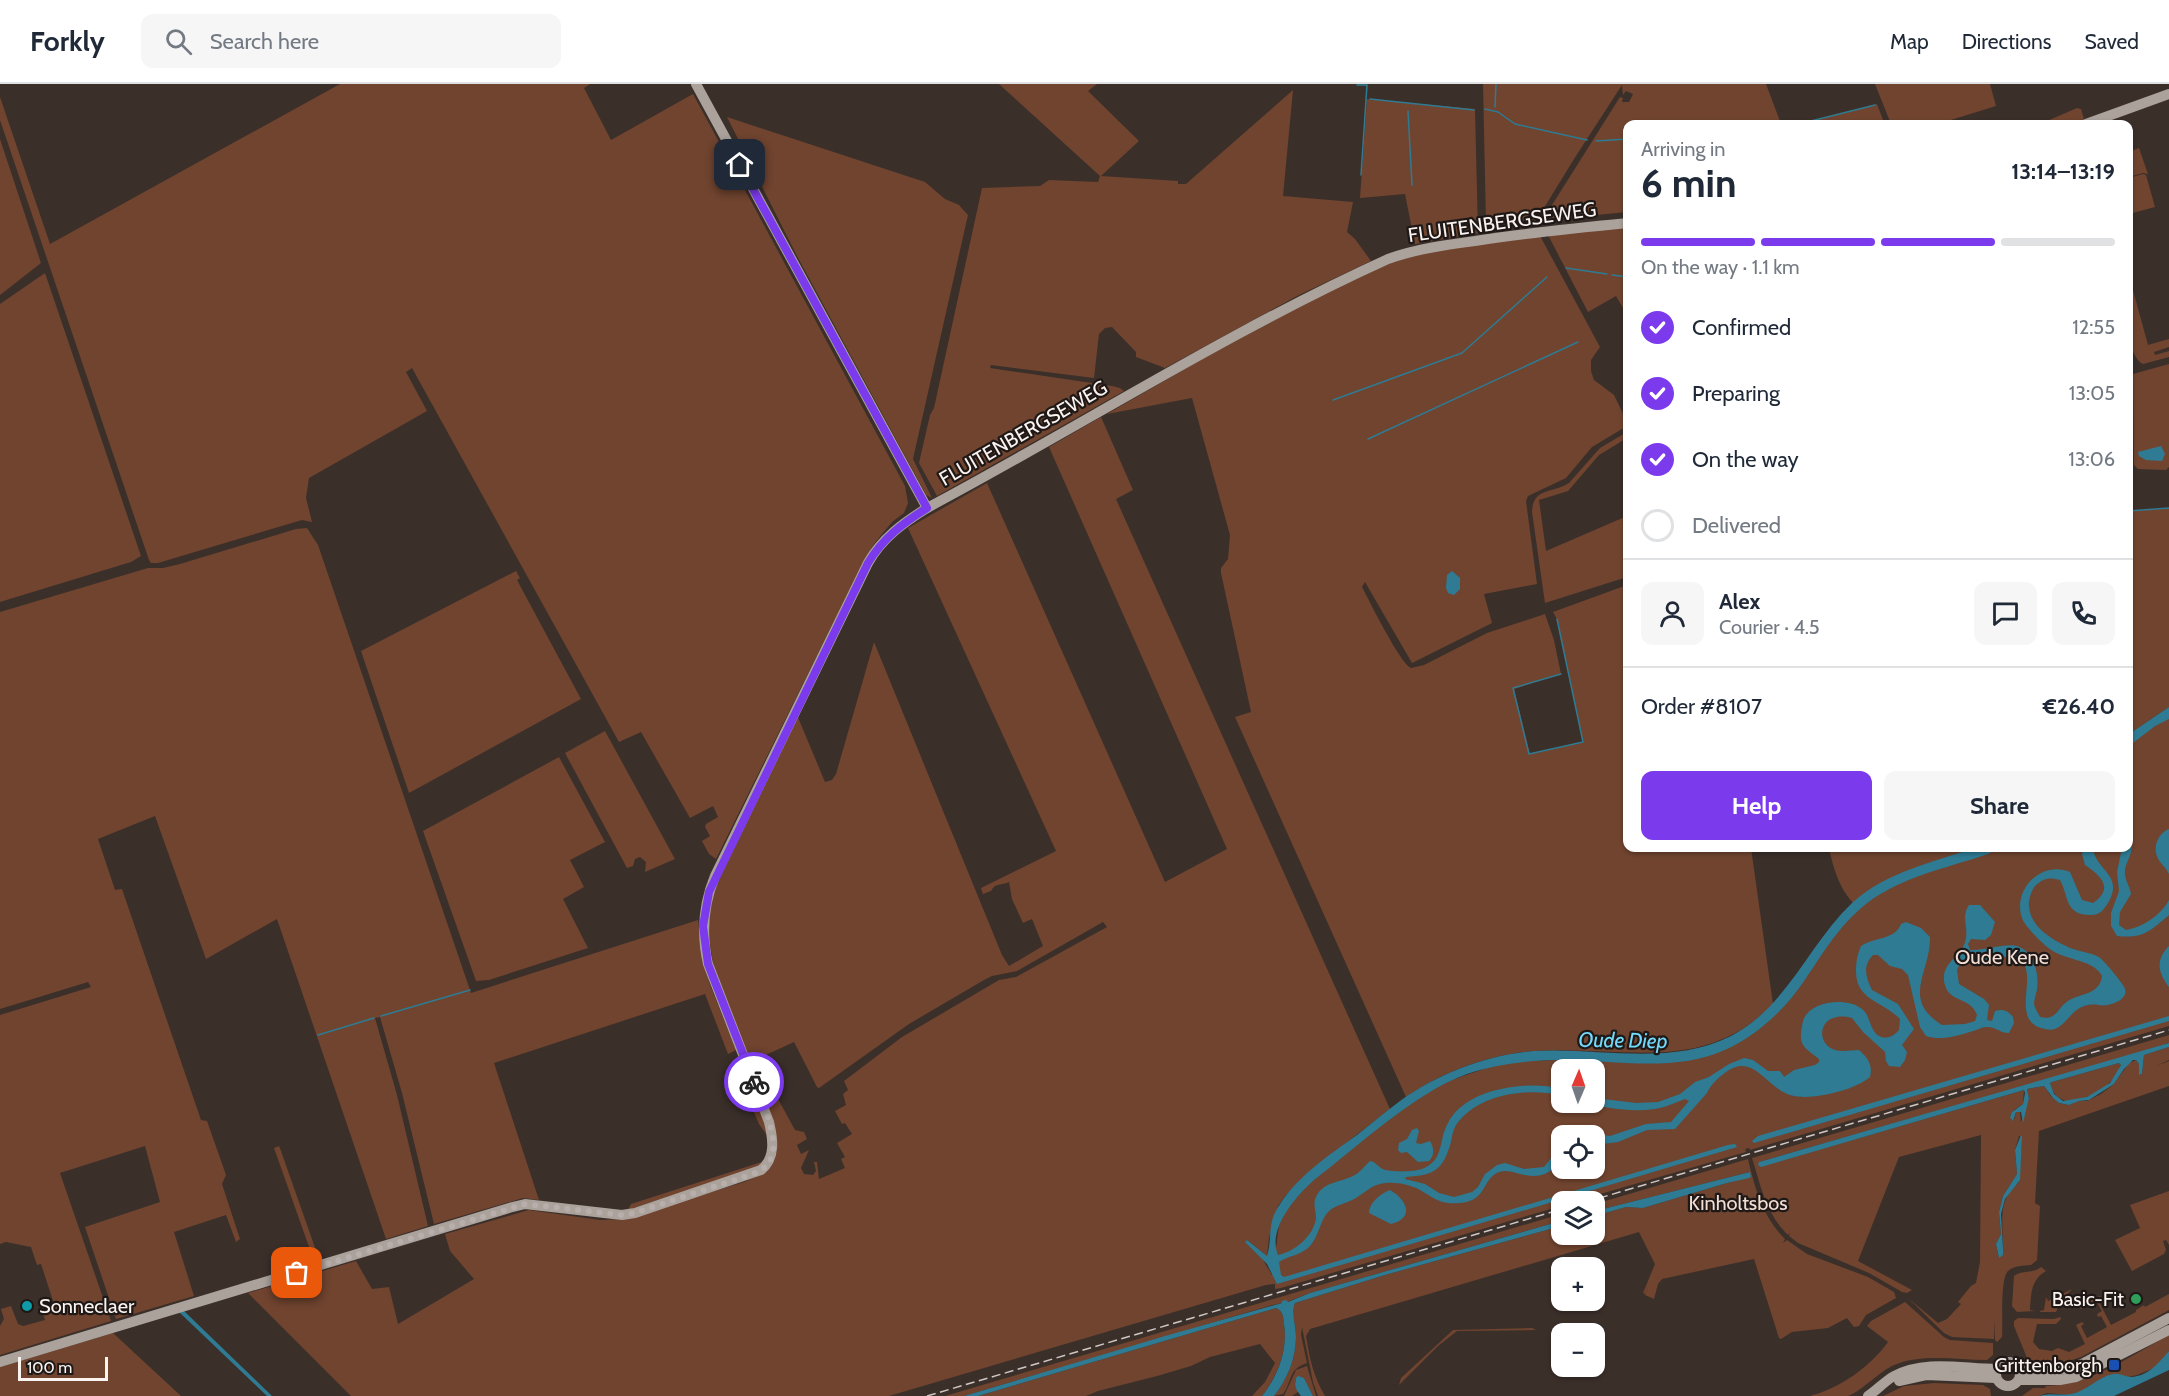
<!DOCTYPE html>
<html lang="en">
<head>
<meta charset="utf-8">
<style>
  :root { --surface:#fff; --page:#f6f6f7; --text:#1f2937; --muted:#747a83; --line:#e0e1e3; --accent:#7c3aed }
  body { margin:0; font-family:Cabin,sans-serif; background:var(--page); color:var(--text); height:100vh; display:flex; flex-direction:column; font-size:22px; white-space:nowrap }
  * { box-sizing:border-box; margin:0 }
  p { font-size:20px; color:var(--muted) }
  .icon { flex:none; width:33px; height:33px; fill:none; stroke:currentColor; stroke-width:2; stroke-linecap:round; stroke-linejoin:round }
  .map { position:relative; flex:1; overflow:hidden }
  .sheet { position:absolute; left:1623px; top:36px; width:510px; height:732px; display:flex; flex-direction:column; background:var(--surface); border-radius:12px; box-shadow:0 2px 4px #0004 }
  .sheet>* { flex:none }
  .needle { width:39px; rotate:2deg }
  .fabs { position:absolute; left:1551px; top:975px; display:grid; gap:12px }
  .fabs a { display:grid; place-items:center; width:54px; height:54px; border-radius:12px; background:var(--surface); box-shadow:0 2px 4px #0004; font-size:30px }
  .scale { position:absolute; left:18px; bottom:15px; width:90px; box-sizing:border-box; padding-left:6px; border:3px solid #fbf3f0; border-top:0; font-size:16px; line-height:21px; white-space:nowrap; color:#fbf3f0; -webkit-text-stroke:4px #1e1816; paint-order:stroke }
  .pin { position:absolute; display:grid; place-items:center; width:51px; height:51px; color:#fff; margin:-26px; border-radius:12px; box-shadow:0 3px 9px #0006 }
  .courier { position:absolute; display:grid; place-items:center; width:60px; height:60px; margin:-30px; border:4px solid #7c3aed; border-radius:50%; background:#fff; color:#222; box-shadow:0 2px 8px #0007 }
  .head em { font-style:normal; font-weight:700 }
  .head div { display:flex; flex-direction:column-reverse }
  .head { display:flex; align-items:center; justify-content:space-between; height:102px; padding:0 18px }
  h1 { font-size:39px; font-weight:700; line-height:45px }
  .bar { display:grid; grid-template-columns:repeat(4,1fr); gap:9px 6px; align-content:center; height:72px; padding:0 18px }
  .bar i { height:8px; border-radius:4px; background:var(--line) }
  .bar .on { background:var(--accent) }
  .bar p { grid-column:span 4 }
  .line { display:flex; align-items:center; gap:15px; padding:0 18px; border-top:2px solid var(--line) }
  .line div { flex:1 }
  .round { display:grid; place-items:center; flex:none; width:63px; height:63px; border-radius:12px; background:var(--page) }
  ol { padding:0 18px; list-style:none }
  li { display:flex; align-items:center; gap:18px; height:66px }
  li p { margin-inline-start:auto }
  li .icon { padding:6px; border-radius:50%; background:var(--accent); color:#fff; stroke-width:4 }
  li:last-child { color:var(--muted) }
  li i { width:33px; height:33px; border:3px solid var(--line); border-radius:50% }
  .cta { display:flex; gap:12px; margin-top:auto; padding:12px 18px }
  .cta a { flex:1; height:69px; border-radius:12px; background:var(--accent); color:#fff; font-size:24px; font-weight:700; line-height:69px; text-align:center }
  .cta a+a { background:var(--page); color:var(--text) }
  header { display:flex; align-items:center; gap:36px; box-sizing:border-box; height:84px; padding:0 30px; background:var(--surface); border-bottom:2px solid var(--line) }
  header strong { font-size:28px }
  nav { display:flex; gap:33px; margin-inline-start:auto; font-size:21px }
  .search { width:420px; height:54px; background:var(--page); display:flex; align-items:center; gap:15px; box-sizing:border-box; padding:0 21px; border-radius:12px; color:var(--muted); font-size:22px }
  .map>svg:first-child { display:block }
</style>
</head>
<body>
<header>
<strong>Forkly</strong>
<div class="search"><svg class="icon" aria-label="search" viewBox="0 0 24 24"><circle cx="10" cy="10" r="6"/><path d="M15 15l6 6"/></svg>Search here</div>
<nav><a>Map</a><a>Directions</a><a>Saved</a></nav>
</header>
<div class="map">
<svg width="2169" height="1312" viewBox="0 0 2169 1312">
  <rect width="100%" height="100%" fill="#3b2f2a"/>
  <g fill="#70442f" fill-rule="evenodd">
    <polygon points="340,0 590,0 584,4 611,56 693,10 905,402 908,419 904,429 892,438 874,460 861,483 716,775 709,770 702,757 710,752 705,743 706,740 718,733 713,722 690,734 641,648 619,658 412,284 406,288 427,327 309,394 306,414 312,438 302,436 158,479 151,479 149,476 0,36 0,13 50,160"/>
    <polygon points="999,0 1097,0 1088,7 1139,57 1101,92 1178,97 1178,100 1186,100 1293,6 1283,112 1353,118 1347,148 1355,155 1371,177 1299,211 1165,284 1136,273 1136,268 1112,243 1105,244 1099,250 1094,294 991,281 990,284 1112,302 1120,304 1124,307 937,412 919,379 930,331 934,324 982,104 1040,102 1049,96 1098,98 1100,92"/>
    <polygon points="1483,0 1766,0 1781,40 1628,40 1627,128 1544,136 1547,129 1620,13 1623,14 1622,18 1629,18 1633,10 1626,7 1623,11 1622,1 1574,75 1536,137 1488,141 1486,139"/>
    <polygon points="1875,0 1990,0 1996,22 1938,40 1891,40"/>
    <polygon points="1367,15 1475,25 1478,149 1415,160 1405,110 1360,114"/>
    <polygon points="1877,20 1883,36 1871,40 1801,40"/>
    <polygon points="2077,24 2081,25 2084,35 2080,40 2045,40 2043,36 2047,37"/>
    <polygon points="727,33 925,98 945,115 959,121 968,131 913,375 932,414 926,411 797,172"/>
    <polygon points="0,55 41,179 0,211"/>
    <polygon points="2139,64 2148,90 2143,89 2129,93 2129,68"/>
    <polygon points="2143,90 2146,91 2155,123 2129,130 2129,124 2132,123 2129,115 2129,94"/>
    <polygon points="1625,143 1628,156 1627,231 1616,212 1588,228 1547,149"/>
    <path d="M1539 150 1600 263 1591 276V287L1594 296 1614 311 1627 338V342L1592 363 1566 394 1528 412 1526 417 1537 500 1484 510 1492 539 1412 579 1365 498 1362 503C1370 518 1400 579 1411 584L1424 581 1487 549 1545 530 1554 556 1561 590 1514 605 1530 670 1583 658 1557 535 1553 528 1627 501 1628 764H1751L1773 920C1702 992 1623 961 1534 967 1488 971 1444 987 1406 1013L1235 633 1251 628 1221 489V484L1228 475 1230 451 1192 314 1107 330 1216 267 1356 193 1413 170Z"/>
    <path d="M2128 188 2148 261 2169 255V263L2154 268 2155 271 2169 267V273L2143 280C2122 268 2129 210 2128 188Z"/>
    <polygon points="45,189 141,472 131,478 0,518 0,220"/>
    <polygon points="2169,280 2169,383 2166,386 2138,385 2134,381 2133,290"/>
    <path d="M1101 333 1133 406 1116 415 1390 1025 1311 1086 1286 1111 1278 1122 1269 1154 1267 1172 1247 1156 1246 1158 1262 1174 1272 1191C1275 1179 1275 1168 1277 1157 1278 1143 1282 1131 1283 1118L1416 1009 1466 991 1505 978 1668 972 1722 959 1770 926 1871 808 1983 764H2128L2129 655 2169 628V942L1750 1066 1749 1064 1745 1065 1746 1068 1576 1117 1562 1118 1561 1122 1281 1204 1275 1205V1200L1266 1201 889 1312H351L248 1209 356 1177 372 1205 389 1203 398 1240 474 1195 450 1167 445 1150 529 1126 600 1136 625 1135 744 1098C774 1086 781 1078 774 1045L716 896 707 843 712 808 797 631 825 698 832 696 836 690 874 558 1002 871 1009 882 1043 862 1032 835 1023 839 1012 815 1009 798C1001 802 996 798 991 807L983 810 981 804 1056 767 908 444 987 399 1165 798 1227 765 1049 363ZM1103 838 1107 843 1016 893 999 896 902 953 844 997 848 1006 843 1010 846 1021 835 1027 842 1040 845 1039 852 1050 837 1059 845 1073 841 1075 845 1084 819 1095 817 1078H814L816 1087 813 1091 804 1090 801 1084 809 1066 801 1070 797 1061 807 1055 804 1048 795 1046 772 1004 759 974 794 958 817 1003 819 1004 909 940 984 896 992 892 1017 887ZM1562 986H1594V1018H1562ZM1562 1052H1594V1084H1562Z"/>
    <path d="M1627 348V354L1599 371 1568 407 1539 416 1546 467 1627 432V493L1545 519 1532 428C1533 403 1552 410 1569 399L1600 364Z"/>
    <polygon points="2169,424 2169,623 2129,650 2129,427"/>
    <polygon points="307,444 318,461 471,909 698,836 702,869 709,898 736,966 728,970 705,910 494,979 539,1116 523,1114 434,1140 402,1009 380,933 375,934 397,1011 428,1142 386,1155 277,835 206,875 155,732 98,755 115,806 122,805 201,1036 207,1037 226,1091 222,1100 240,1155 236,1158 226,1131 174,1148 194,1212 116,1235 85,1143 160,1118 145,1062 60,1089 111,1237 0,1271 0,1242 4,1235 1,1225 11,1222 18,1240 23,1242 45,1236 42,1227 55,1223 41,1180 37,1181 31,1163 6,1158 0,1160 0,931 91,903 88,898 0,925 0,528 148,484 163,484 180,480 296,445"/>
    <polygon points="516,487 520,494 517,496 581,615 409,709 361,567"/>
    <polygon points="605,647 675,775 645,788 646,778 640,773 635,775 633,782 627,784 565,669"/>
    <polygon points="559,673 605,758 570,776 584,803 563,815 588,864 489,896 476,897 423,747"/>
    <path d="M1829 764H1975C1933 778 1888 791 1853 819 1839 804 1833 783 1829 764Z"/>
    <path d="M2169 951V959L2128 972 1759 1078 1849 1057 2024 1006 2023 1020 2014 1026 2010 1032 2014 1036 2016 1028H2020L2021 1038 2029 1014 2027 1005 2044 1002 2051 1012 2059 1019 2069 1021 2078 1017H2087L2101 1010 2114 1000 2129 979 2136 976 2139 980 2140 991 2142 990 2144 971 2169 963V976L2156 982 2169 977V1002L2039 1047 2035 1119 2040 1122 2037 1176 2031 1181C2023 1182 2015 1181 2008 1187 2000 1195 2003 1239 2002 1253L1997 1258 1995 1256V1236L1994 1255 1952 1253 1944 1249 1908 1214 1938 1239 1947 1235 1961 1220 1958 1218 1971 1202 1976 1199 1980 1178 1981 1051 1899 1073 1858 1177 1912 1206 1907 1209 1902 1208 1869 1189 1798 1159 1789 1152 1790 1149 1788 1151C1766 1130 1761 1103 1752 1074ZM2019 1052 2022 1053 2019 1098C1995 1117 2004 1142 2003 1168L1999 1174 1996 1160 2001 1150 1999 1128 2003 1112 2017 1090 2015 1066Z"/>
    <polygon points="738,973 770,1053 770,1056 759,1040 732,977"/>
    <path d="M2119 979 2121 980C2113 1004 2089 1016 2066 1017 2057 1014 2052 1009 2050 999L2052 998Z"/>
    <polygon points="279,1062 281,1067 319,1175 314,1177 274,1064"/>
    <path d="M1748 1075C1755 1105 1763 1133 1785 1155L1783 1159 1787 1156 1807 1170 1868 1193 1894 1208 1896 1214 1866 1231 1859 1242 1854 1243 1847 1234 1828 1244 1792 1248 1781 1255 1779 1254 1754 1175 1662 1195 1658 1200 1654 1215 1645 1211 1648 1203 1645 1210 1643 1209 1655 1180 1639 1148 1310 1245 1306 1252C1310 1276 1313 1291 1325 1312H1318L1313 1298 1302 1243 1301 1251 1307 1279C1288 1285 1293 1296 1283 1310L1274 1312C1287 1295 1296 1274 1296 1253 1296 1242 1291 1228 1295 1219L1385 1191 1561 1142 1562 1150 1584 1151 1566 1155 1594 1150 1595 1132 1626 1123 1643 1124 1737 1096 1750 1088 1595 1127V1120Z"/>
    <polygon points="765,1077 760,1083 628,1126 631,1120"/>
    <polygon points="2169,1107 2169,1161 2166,1156 2163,1157 2166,1166 2164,1170 2132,1187 2115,1156 2140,1144 2130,1121"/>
    <polygon points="1561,1130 1561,1137 1310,1209 1287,1218 1269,1222 964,1312 945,1312"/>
    <path d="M2041 1183 2046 1187C2031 1196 2031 1209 2030 1226L2035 1227 2017 1228 2012 1222 2014 1192C2022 1186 2032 1190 2041 1183Z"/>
    <polygon points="2072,1205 2061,1217 2056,1228 2040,1228 2040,1227 2044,1226 2046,1213 2048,1217"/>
    <path d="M2169 1210V1226L2081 1273C2065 1279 2048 1281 2031 1278L2027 1274 2014 1242V1237L2018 1234 2054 1235 2060 1233 2061 1235 2056 1240H2037L2033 1258 2039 1265 2052 1267 2058 1264 2069 1268 2085 1260 2076 1241 2082 1238 2084 1240 2081 1242 2087 1254 2107 1243 2101 1232 2098 1233 2097 1230 2102 1227 2096 1217 2081 1225 2079 1223 2100 1212 2101 1214 2098 1216 2111 1241 2136 1228V1226L2144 1221 2145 1223Z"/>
    <path d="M1905 1218 1944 1253 1950 1256 1993 1259V1271L1987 1276C1957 1276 1923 1269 1894 1281 1880 1287 1859 1309 1848 1312 1837 1312 1821 1312 1810 1312 1840 1304 1870 1283 1888 1258L1867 1242 1871 1237Z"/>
    <path d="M1276 1224C1283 1227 1283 1232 1284 1240 1288 1266 1278 1291 1262 1312H1252L1265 1298 1275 1279 1260 1260 1210 1273 1191 1282 1157 1292 1098 1307 1086 1312H978Z"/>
    <polygon points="1532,1244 1536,1246 1457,1247 1438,1262 1399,1301 1401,1294 1453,1246"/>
    <polygon points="113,1249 181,1312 0,1312 0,1283"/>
    <path d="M2169 1251V1267L2157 1283 2137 1291 2128 1293 2113 1290 2082 1307 2069 1311 2047 1309 2039 1312H2022L2033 1304H2046L2045 1302C2091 1301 2130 1272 2169 1251Z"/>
    <polygon points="1307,1282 1316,1312 1313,1312 1304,1294 1297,1293 1295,1297 1298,1308 1292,1312 1284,1312 1296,1286"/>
    <polygon points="1934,1299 1983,1301 1990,1305 1991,1312 1883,1312 1904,1302"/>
  </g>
  <g fill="#2e7b93" fill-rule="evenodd">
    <polygon points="2161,362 2165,370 2162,377 2146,376 2139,372 2138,368"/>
    <polygon points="1452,487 1460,494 1460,505 1454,511 1448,509 1446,504 1447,491"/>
    <polygon points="2169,623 2169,635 2155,642 2129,662 2129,650"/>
    <path d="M2169 745V790C2166 783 2159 779 2157 772 2153 761 2159 749 2169 745Z"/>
    <path d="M2129 754C2137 769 2124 776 2125 791 2126 798 2130 803 2131 810L2120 828 2119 841 2126 846C2143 843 2161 831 2169 816V831C2150 847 2143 855 2117 852L2111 842V829L2119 807 2117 788 2122 764H2128Z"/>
    <path d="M1975 764H1999L1988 770C1944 785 1895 794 1860 825 1835 847 1820 874 1802 900 1784 926 1756 952 1727 965 1666 993 1598 971 1534 977 1511 979 1488 983 1467 990 1414 1009 1360 1061 1314 1096 1296 1112 1267 1145 1278 1171 1294 1168 1314 1152 1316 1134 1316 1126 1312 1119 1317 1111 1324 1098 1341 1098 1353 1092 1361 1088 1364 1082 1370 1077 1376 1078 1379 1084 1385 1086 1395 1088 1413 1088 1422 1085 1445 1076 1438 1056 1448 1039 1465 1004 1528 996 1561 1005V1011C1527 1004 1478 1009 1456 1041 1453 1046 1452 1052 1451 1058 1443 1086 1435 1091 1406 1093L1405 1095 1425 1100 1439 1109 1454 1113 1472 1108 1478 1103 1485 1090 1497 1081 1505 1079 1524 1085 1544 1083 1561 1062C1562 1083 1546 1096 1525 1091 1516 1090 1509 1085 1499 1088 1479 1096 1490 1122 1448 1119 1437 1118 1429 1111 1420 1106 1409 1100 1392 1097 1380 1100 1371 1102 1364 1109 1356 1114 1348 1119 1335 1121 1328 1128 1319 1138 1319 1154 1308 1164 1300 1171 1288 1172 1279 1178L1281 1191 1284 1193 1728 1061 1735 1060 1737 1063 1277 1200 1267 1180 1245 1158 1247 1156 1267 1172C1273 1153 1266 1140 1280 1120 1299 1091 1329 1071 1357 1051 1371 1040 1385 1028 1400 1017 1439 989 1486 971 1534 967 1599 963 1670 983 1731 952 1787 923 1808 861 1852 819 1886 788 1933 778 1975 764Z"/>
    <path d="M2084 764H2093C2095 787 2127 791 2106 822 2102 828 2098 831 2091 831 2064 831 2069 812 2060 796 2050 793 2043 794 2035 802 2031 807 2028 817 2029 823 2031 845 2056 858 2073 865 2082 868 2092 869 2099 873 2104 877 2124 900 2125 905 2129 917 2106 923 2099 921 2068 916 2068 951 2045 945 2007 938 2041 889 2019 875 2005 866 1984 885 1966 877L1960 880 1957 886 1959 900 1984 915 1989 921 1987 936 1992 937 1995 927C2003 925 2007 926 2013 933L2014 939 2009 949C2000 949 1995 942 1986 943 1982 943 1977 946 1973 947 1958 952 1940 957 1926 952L1920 943 1908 891 1902 885 1890 882 1878 871H1873C1862 882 1866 894 1872 906L1898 920 1914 945 1902 961 1907 968 1905 976 1900 983 1889 982 1886 977 1885 968 1863 948 1852 934C1818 925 1814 960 1835 966 1842 968 1852 966 1859 966 1868 974 1873 981 1870 993 1855 1006 1814 1016 1794 1012 1767 1007 1755 967 1726 988 1718 994 1711 1000 1707 1009L1675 1045 1647 1046 1618 1058 1595 1061 1594 1052 1578 1051 1594 1050 1610 1052 1646 1040 1671 1038 1689 1017 1685 1015C1679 1017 1673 1020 1667 1022 1643 1030 1610 1025 1586 1019L1594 1018 1595 1014 1636 1019 1658 1018 1680 1010 1695 998 1709 993 1729 980 1744 974 1753 976 1768 987H1780L1784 993 1794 986 1815 981 1819 978V975C1801 961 1798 961 1803 937 1809 916 1848 913 1862 925 1871 932 1869 946 1879 952 1887 956 1894 952 1899 946L1900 935C1882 916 1855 917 1856 885 1856 876 1858 869 1861 862 1874 853 1895 856 1901 840L1906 838 1921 844 1930 853C1931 888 1900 915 1942 941L1965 940 1975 937 1977 931C1971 914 1952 918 1946 904 1936 879 1964 873 1966 854 1968 841 1961 833 1969 821H1980L1995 838 1991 851 1985 856 1971 855 1968 860 1970 866C1984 867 2005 859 2017 862 2035 868 2039 890 2037 906 2036 910 2034 916 2034 920 2035 925 2038 929 2040 933 2057 937 2057 924 2068 917 2080 909 2100 911 2102 892 2093 874 2061 877 2046 862 2039 856 2024 841 2022 834 2012 805 2042 776 2070 788L2082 816 2093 819C2115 804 2100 791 2085 781L2082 770Z"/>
    <path d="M2169 862V903C2158 889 2155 876 2169 862Z"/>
    <polygon points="2169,932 2169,937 1754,1059 1752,1057 1758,1052"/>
    <path d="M2169 959V963L2144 971 2142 990 2139 991V980L2136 976H2133L2124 985 2114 1000 2089 1016 2079 1017 2069 1021 2059 1019 2053 1014 2044 1002 2027 1005 2029 1014 2023 1039 2021 1028H2016L2013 1037 2010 1033 2012 1028 2023 1020 2025 1009 2024 1006 1761 1083 1758 1081 1759 1078ZM2119 979 2121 981 2110 999 2087 1013 2063 1017 2054 1010 2050 999 2052 998Z"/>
    <path d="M1417 1044 1419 1047 1416 1059 1421 1060 1430 1057C1434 1064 1435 1071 1429 1077L1418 1078 1407 1068 1401 1069 1398 1066 1399 1059 1407 1055 1412 1046Z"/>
    <polygon points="2021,1051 2022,1053 2020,1096 2005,1115 2001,1130 2003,1164 2003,1171 1999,1174 1996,1160 2001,1150 1999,1128 2003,1112 2017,1090 2015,1066"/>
    <polygon points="1750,1088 1751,1093 1749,1094 1727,1099 1643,1124 1626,1123 1595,1132 1595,1127"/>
    <path d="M1390 1106C1407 1116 1415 1134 1391 1140L1369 1129C1369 1119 1381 1109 1390 1106Z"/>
    <path d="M1561 1137V1142L1385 1191 1295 1219C1291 1228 1296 1242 1296 1253 1296 1274 1287 1296 1274 1312H1262C1278 1292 1288 1266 1284 1240 1283 1232 1283 1227 1276 1224L978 1312H964L1165 1252 1282 1219V1217L1286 1216 1288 1218 1310 1209Z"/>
    <polygon points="183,1226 272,1312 267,1312 179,1228"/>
    <path d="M2169 1267V1286L2114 1312H2039C2050 1308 2060 1312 2071 1310 2087 1307 2098 1293 2113 1290 2120 1289 2125 1293 2132 1293 2150 1291 2158 1279 2169 1267Z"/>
    <path d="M1298 1292 1304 1294 1313 1312H1301C1296 1306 1294 1302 1296 1294Z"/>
  </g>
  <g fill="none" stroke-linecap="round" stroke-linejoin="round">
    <g stroke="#2e7b93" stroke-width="1.5">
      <polyline points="1357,1 1367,1 1361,91"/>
      <polyline points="1370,15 1474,26"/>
      <polyline points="1495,23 1496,0"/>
      <polyline points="1485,25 1498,28 1515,40 1587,56"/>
      <polyline points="1408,27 1412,101"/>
      <polyline points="1799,40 1875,21"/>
      <polyline points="1596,57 1628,55"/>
      <polyline points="1626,62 1628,68"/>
      <polyline points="1566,184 1607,190"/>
      <polyline points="1612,191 1628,193"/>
      <polyline points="1333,316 1462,269 1547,193"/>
      <polyline points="1368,355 1578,258"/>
      <polyline points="2128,427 2169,424"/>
      <polyline points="1557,535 1583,658 1529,670 1513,604 1561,590"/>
      <polyline points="381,932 470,906"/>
      <polyline points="318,951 374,934"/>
    </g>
    <g stroke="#aba29c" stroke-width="10">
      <polyline points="696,0 927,424"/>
      <polyline points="2086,40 2169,10"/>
      <circle cx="2008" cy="1290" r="12"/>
      <path d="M0 1278 509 1124 525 1120 622 1131 635 1129 761 1086C776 1074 773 1055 769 1038L708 880C701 849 703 821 715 792L868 479C882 454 903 439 927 424 1081 342 1229 247 1388 175 1416 165 1445 161 1475 157 1526 149 1576 144 1628 139"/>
      <polyline points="2020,1286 2057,1287 2082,1280 2169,1234"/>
      <polyline points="2019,1296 2060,1296 2076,1293 2169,1246"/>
      <polyline points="1899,1297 1926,1291 1996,1294"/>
      <path d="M1868 1312C1877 1306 1885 1297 1894 1292 1926 1275 1963 1285 1997 1285"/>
    </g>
    <g stroke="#d0c7c4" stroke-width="1.5" stroke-dasharray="9 4.5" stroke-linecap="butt">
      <polyline points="1586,1118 2169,946"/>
      <polyline points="927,1312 1562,1125"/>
    </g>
  </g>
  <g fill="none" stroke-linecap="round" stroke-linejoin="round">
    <path stroke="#b8aeab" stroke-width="6" stroke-dasharray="0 10.8" d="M297 1189 525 1120 622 1131 634 1129 750 1091C756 1089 763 1086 767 1081 784 1061 762 1019 754 998"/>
    <path stroke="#7c3aed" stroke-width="8" d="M740 81 927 424C903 439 883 454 868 479L709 808 703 842 708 880 754 998"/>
  </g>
  <circle fill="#2e9e5b" stroke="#1e1816" stroke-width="2" cx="2136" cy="1215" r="6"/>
  <circle fill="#0f9aa8" stroke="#1e1816" stroke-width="2" cx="27" cy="1222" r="6"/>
  <rect fill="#1a4fb4" stroke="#1e1816" stroke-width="2" x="2108" y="1275" width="12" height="12" rx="3"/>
  <g text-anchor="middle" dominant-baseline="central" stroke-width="4.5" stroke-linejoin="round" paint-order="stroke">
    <g font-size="20" fill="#fbf3f0" stroke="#1e1816">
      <text transform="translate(1502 138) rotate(-8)">FLUITENBERGSEWEG</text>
      <text transform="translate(1023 349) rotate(-30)">FLUITENBERGSEWEG</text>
    </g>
    <g font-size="20" fill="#f3ded5" stroke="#1e1816">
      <text x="2002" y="873">Oude Kene</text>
      <text x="1738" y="1119">Kinholtsbos</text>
    </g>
    <g font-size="20" fill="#fbf3f0" stroke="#1e1816" text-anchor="end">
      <text x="2124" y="1215">Basic-Fit</text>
      <text x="39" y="1222" text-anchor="start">Sonneclaer</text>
      <text x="2102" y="1281">Grittenborgh</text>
    </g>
    <g font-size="21" font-style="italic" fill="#73dafb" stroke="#1e1816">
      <text transform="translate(1623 956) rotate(1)">Oude Diep</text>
    </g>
  </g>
</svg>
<div class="fabs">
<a><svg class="needle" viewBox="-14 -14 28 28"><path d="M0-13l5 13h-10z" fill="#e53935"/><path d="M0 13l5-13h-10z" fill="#747a83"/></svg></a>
<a><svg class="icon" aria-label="locate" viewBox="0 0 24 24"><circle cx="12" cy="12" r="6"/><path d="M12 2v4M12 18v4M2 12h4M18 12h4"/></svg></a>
<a><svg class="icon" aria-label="layers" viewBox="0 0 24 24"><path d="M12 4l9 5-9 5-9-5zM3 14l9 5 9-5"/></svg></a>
<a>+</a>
<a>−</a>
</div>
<div class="scale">100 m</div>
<div class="pin" style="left:297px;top:1189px;background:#ea580c"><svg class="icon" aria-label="bag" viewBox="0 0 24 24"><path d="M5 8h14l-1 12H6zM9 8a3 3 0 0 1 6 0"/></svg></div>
<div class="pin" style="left:740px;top:81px;background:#1f2937"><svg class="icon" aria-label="home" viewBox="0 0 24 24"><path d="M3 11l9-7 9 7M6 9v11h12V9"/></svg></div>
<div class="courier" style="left:754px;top:998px"><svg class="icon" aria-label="bike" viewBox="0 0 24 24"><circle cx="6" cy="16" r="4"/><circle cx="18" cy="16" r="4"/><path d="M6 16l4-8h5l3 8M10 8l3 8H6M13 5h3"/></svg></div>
<section class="sheet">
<div class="head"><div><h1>6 min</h1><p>Arriving in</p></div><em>13:14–13:19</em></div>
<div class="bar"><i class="on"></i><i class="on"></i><i class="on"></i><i></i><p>On the way · 1.1 km</p></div>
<ol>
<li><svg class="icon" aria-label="check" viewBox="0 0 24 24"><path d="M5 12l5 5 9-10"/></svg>Confirmed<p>12:55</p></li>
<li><svg class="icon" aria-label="check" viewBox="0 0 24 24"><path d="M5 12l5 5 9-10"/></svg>Preparing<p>13:05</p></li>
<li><svg class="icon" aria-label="check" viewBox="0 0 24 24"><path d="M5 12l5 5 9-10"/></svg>On the way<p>13:06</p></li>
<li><i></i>Delivered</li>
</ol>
<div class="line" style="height:108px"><a class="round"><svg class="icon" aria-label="person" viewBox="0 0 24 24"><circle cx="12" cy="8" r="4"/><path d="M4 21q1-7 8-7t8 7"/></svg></a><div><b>Alex</b><p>Courier · 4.5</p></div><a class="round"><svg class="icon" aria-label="chat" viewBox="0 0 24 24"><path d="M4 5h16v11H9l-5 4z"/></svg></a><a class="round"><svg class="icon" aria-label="phone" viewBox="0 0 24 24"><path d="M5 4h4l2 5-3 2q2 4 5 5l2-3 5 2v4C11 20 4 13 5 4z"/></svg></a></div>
<div class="line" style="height:78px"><div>Order #8107</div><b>€26.40</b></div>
<div class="cta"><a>Help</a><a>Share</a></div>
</section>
</div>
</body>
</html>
